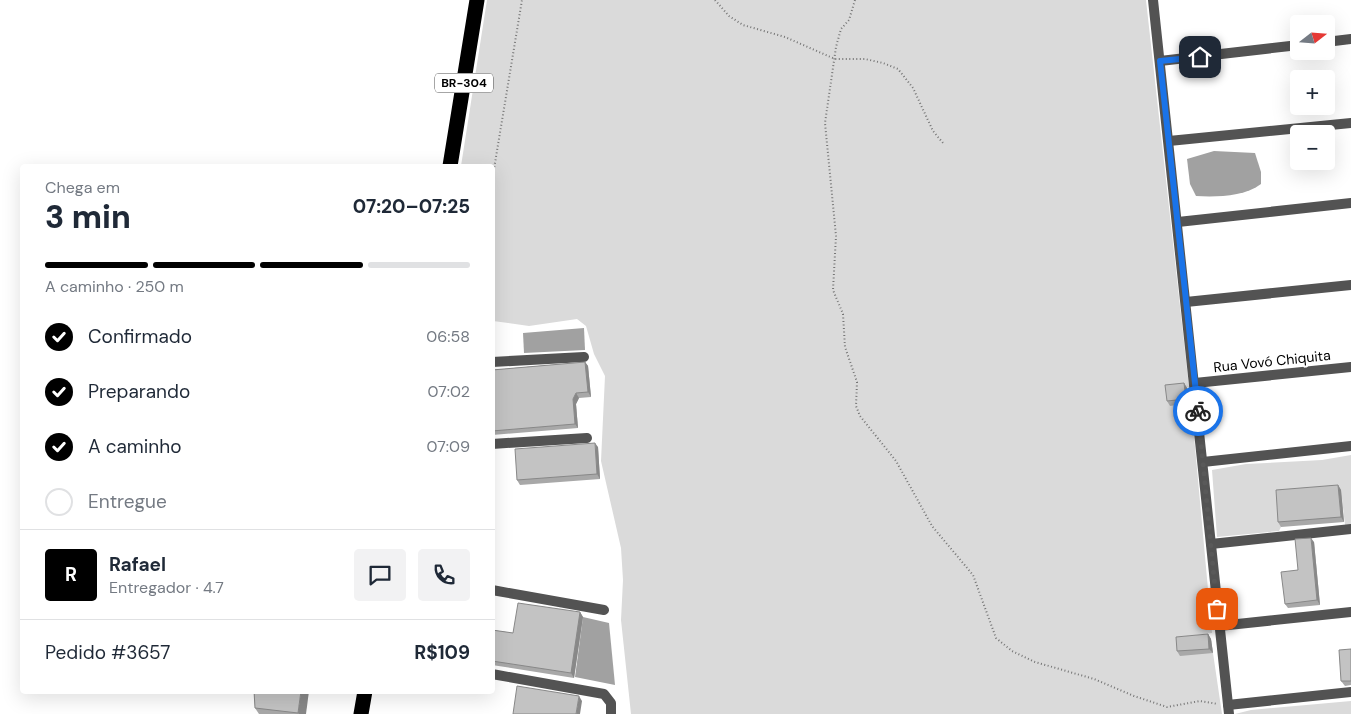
<!DOCTYPE html>
<html lang="pt">
<head>
<meta charset="utf-8">
<style>
  :root { --surface:#fff; --page:#f2f2f3; --text:#1f2937; --muted:#747a83; --line:#e0e1e3; --accent:#000 }
  body { margin:0; font-family:"DM Sans",sans-serif; background:var(--page); color:var(--text); height:100vh; display:flex; flex-direction:column; font-size:19px; white-space:nowrap }
  * { box-sizing:border-box; margin:0 }
  p { font-size:16px; color:var(--muted) }
  .icon { flex:none; width:28px; height:28px; fill:none; stroke:currentColor; stroke-width:2; stroke-linecap:round; stroke-linejoin:round }
  .map { position:relative; flex:1; overflow:hidden }
  .panel { position:absolute; left:20px; top:164px; width:475px; height:530px; display:flex; flex-direction:column; background:var(--surface); border-radius:5px; box-shadow:0 5px 20px #0002 }
  .panel>* { flex:none }
  .needle { width:32px; rotate:73deg }
  .buttons { position:absolute; left:1290px; top:15px; display:grid; gap:10px }
  .buttons a { display:grid; place-items:center; width:45px; height:45px; border-radius:5px; background:var(--surface); box-shadow:0 5px 20px #0002; font-size:25px }
  .pin { position:absolute; display:grid; place-items:center; width:42px; height:42px; color:#fff; margin:-21px; border-radius:10px; box-shadow:0 2px 8px #0006 }
  .courier { position:absolute; display:grid; place-items:center; width:50px; height:50px; margin:-25px; border:4px solid #1a73e8; border-radius:50%; background:#fff; color:#222; box-shadow:0 1px 6px #0007 }
  .headline em { font-style:normal; font-weight:800 }
  .headline div { display:flex; flex-direction:column-reverse }
  .headline { display:flex; align-items:center; justify-content:space-between; height:85px; padding:0 25px }
  h1 { font-size:32px; font-weight:800; line-height:38px }
  .bar { display:grid; grid-template-columns:repeat(4,1fr); gap:8px 5px; align-content:center; height:60px; padding:0 25px }
  .bar i { height:6px; border-radius:4px; background:var(--line) }
  .bar .on { background:var(--accent) }
  .bar p { grid-column:span 4 }
  .line { display:flex; align-items:center; gap:12px; padding:0 25px; border-top:1px solid var(--line) }
  .line div { flex:1 }
  .round { display:grid; place-items:center; flex:none; width:52px; height:52px; border-radius:5px; background:var(--page) }
  ol { padding:0 25px; list-style:none }
  li { display:flex; align-items:center; gap:15px; height:55px }
  li p { margin-inline-start:auto }
  li .icon { padding:5px; border-radius:50%; background:var(--accent); color:#fff; stroke-width:4 }
  li:last-child { color:var(--muted) }
  li i { width:28px; height:28px; border:2px solid var(--line); border-radius:50% }
  .map>svg:first-child { display:block }
</style>
</head>
<body>
<div class="map">
<svg width="1351" height="714" viewBox="0 0 1351 714">
  <rect width="100%" height="100%" fill="#fff"/>
  <g fill="#dadada">
    <polygon points="487,0 1146,0 1189,387 1168,390 1170,406 1191,403 1212,633 1179,637 1213,653 1222,714 631,714 621,620 623,580 621,548 601,461 605,376 594,354 586,326 577,319 529,326 493,321 492,166 461,166"/>
    <polygon points="1351,455 1351,525 1345,525 1341,490 1279,495 1281,527 1279,531 1217,537 1212,470 1246,464 1322,460"/>
    <polygon points="1351,701 1351,714 1235,714 1251,710"/>
  </g>
  <g fill="#a1a1a1">
    <path d="M1214 151 1255 153 1261 172V184C1244 197 1215 197 1196 196L1190 184 1187 159Z"/>
    <polygon points="584,328 585,350 524,353 523,333"/>
    <polygon points="583,617 609,623 615,685 575,677"/>
  </g>
  <g fill="none" stroke-linecap="round" stroke-linejoin="round">
    <g stroke="#757575" stroke-width="2" stroke-dasharray="1 2.5" stroke-linecap="butt">
      <polyline points="715,0 729,16 743,25 785,37 835,59 865,59 883,63 898,69 913,88 933,131 943,143"/>
      <polyline points="855,0 849,20 841,29 836,47 825,123 836,236 833,290 843,314 845,347 857,382 856,406 860,416 896,461 932,526 973,575 996,638 1012,651 1035,662 1094,679 1134,696 1167,707 1200,701 1218,704"/>
      <polyline points="492,181 522,0"/>
    </g>
    <g stroke="#535353" stroke-width="10">
      <polyline points="1153,0 1229,714"/>
      <polyline points="1326,42 1351,39"/>
      <polyline points="1160,61 1299,45"/>
      <polyline points="1169,141 1351,123"/>
      <polyline points="1178,222 1351,203"/>
      <polyline points="1186,302 1351,285"/>
      <polyline points="492,362 584,357"/>
      <polyline points="1195,383 1351,367"/>
      <polyline points="492,444 587,438"/>
      <polyline points="1203,462 1351,446"/>
      <polyline points="1211,544 1351,529"/>
      <polyline points="492,590 604,610"/>
      <polyline points="1219,626 1351,612"/>
      <polyline points="492,674 604,694 611,703 611,714"/>
      <polyline points="1228,705 1351,692"/>
    </g>
    <g stroke="#000" stroke-width="15">
      <polyline points="450,166 477,0"/>
      <polyline points="361,714 365,691"/>
    </g>
  </g>
  <g fill="#a8a8a8">
    <polygon points="585,362 588,366 591,397 579,398 576,404 578,428 492,435 492,370"/>
    <polygon points="1184,383 1187,388 1189,404 1170,406 1167,401"/>
    <polygon points="598,447 600,479 520,485 517,480"/>
    <polygon points="1338,485 1341,490 1344,522 1281,527 1278,522"/>
    <polygon points="1314,542 1320,605 1288,608 1285,604"/>
    <polygon points="580,612 583,617 574,678 492,665 492,630 513,633"/>
    <polygon points="1208,634 1211,639 1213,653 1180,656 1177,651"/>
    <polygon points="1351,649 1351,685 1345,686 1341,681"/>
    <polygon points="254,691 306,714 259,714 255,708"/>
  </g>
  <g fill="#888">
    <polygon points="585,362 588,366 591,397 588,392"/>
    <polygon points="1184,383 1187,388 1189,404 1186,399"/>
    <polygon points="576,393 579,398 576,404 578,428 575,424 573,399"/>
    <polygon points="595,443 598,447 600,479 597,474"/>
    <polygon points="1338,485 1341,490 1344,522 1341,517"/>
    <polygon points="1311,538 1314,542 1320,605 1317,600"/>
    <polygon points="580,612 583,617 574,678 571,673"/>
    <polygon points="1208,634 1211,639 1213,653 1209,649"/>
    <polygon points="301,691 309,691 306,714 299,714 298,713"/>
    <polygon points="579,696 582,701 580,714 576,714"/>
  </g>
  <g fill="#c3c3c3" stroke="#888">
    <polygon points="585,362 588,392 576,393 573,399 575,424 492,431 492,370"/>
    <polygon points="1184,383 1186,399 1167,401 1165,385"/>
    <polygon points="595,443 597,474 517,480 515,449"/>
    <polygon points="1338,485 1341,517 1278,522 1276,490"/>
    <polygon points="1311,538 1317,600 1285,604 1281,572 1298,570 1295,539"/>
    <polygon points="518,603 580,612 571,673 492,661 492,630 513,633"/>
    <polygon points="1208,634 1209,649 1177,651 1176,637"/>
    <polygon points="1351,649 1351,681 1341,681 1339,650"/>
    <polygon points="517,686 579,696 576,714 513,714"/>
    <polygon points="254,691 301,691 298,713 255,708"/>
  </g>
  <g fill="none" stroke-linecap="round" stroke-linejoin="round">
    <polyline stroke="#595959" stroke-width="5" stroke-dasharray="0 9" points="1198,411 1217,609"/>
    <polyline stroke="#1a73e8" stroke-width="6" points="1198,411 1160,61 1200,57"/>
  </g>
  <g text-anchor="middle" dominant-baseline="central" stroke-width="4" stroke-linejoin="round" paint-order="stroke">
    <rect fill="#fff" stroke="#4c4c4c" stroke-width="1" x="435" y="73.5" width="58" height="19" rx="4"/>
    <g font-size="12" font-weight="bold" fill="#000">
      <text x="464" y="83">BR-304</text>
    </g>
    <g font-size="14" fill="#000" stroke="#fff">
      <text transform="translate(1272 361) rotate(-6)">Rua Vovó Chiquita</text>
    </g>
  </g>
</svg>
<div class="buttons">
<a><svg class="needle" viewBox="-14 -14 28 28"><path d="M0-13l5 13h-10z" fill="#e53935"/><path d="M0 13l5-13h-10z" fill="#747a83"/></svg></a>
<a>+</a>
<a>−</a>
</div>
<div class="pin" style="left:1217px;top:609px;background:#ea580c"><svg class="icon" aria-label="bag" viewBox="0 0 24 24"><path d="M5 8h14l-1 12H6zM9 8a3 3 0 0 1 6 0"/></svg></div>
<div class="pin" style="left:1200px;top:57px;background:#1f2937"><svg class="icon" aria-label="home" viewBox="0 0 24 24"><path d="M3 11l9-7 9 7M6 9v11h12V9"/></svg></div>
<div class="courier" style="left:1198px;top:411px"><svg class="icon" aria-label="bike" viewBox="0 0 24 24"><circle cx="6" cy="16" r="4"/><circle cx="18" cy="16" r="4"/><path d="M6 16l4-8h5l3 8M10 8l3 8H6M13 5h3"/></svg></div>
<section class="panel">
<div class="headline"><div><h1>3 min</h1><p>Chega em</p></div><em>07:20–07:25</em></div>
<div class="bar"><i class="on"></i><i class="on"></i><i class="on"></i><i></i><p>A caminho · 250 m</p></div>
<ol>
<li><svg class="icon" aria-label="check" viewBox="0 0 24 24"><path d="M5 12l5 5 9-10"/></svg>Confirmado<p>06:58</p></li>
<li><svg class="icon" aria-label="check" viewBox="0 0 24 24"><path d="M5 12l5 5 9-10"/></svg>Preparando<p>07:02</p></li>
<li><svg class="icon" aria-label="check" viewBox="0 0 24 24"><path d="M5 12l5 5 9-10"/></svg>A caminho<p>07:09</p></li>
<li><i></i>Entregue</li>
</ol>
<div class="line" style="height:90px"><b class="round" style="background:var(--accent);color:#fff">R</b><div><b>Rafael</b><p>Entregador · 4.7</p></div><a class="round"><svg class="icon" aria-label="chat" viewBox="0 0 24 24"><path d="M4 5h16v11H9l-5 4z"/></svg></a><a class="round"><svg class="icon" aria-label="phone" viewBox="0 0 24 24"><path d="M5 4h4l2 5-3 2q2 4 5 5l2-3 5 2v4C11 20 4 13 5 4z"/></svg></a></div>
<div class="line" style="height:65px"><div>Pedido #3657</div><b>R$109</b></div>
</section>
</div>
</body>
</html>
